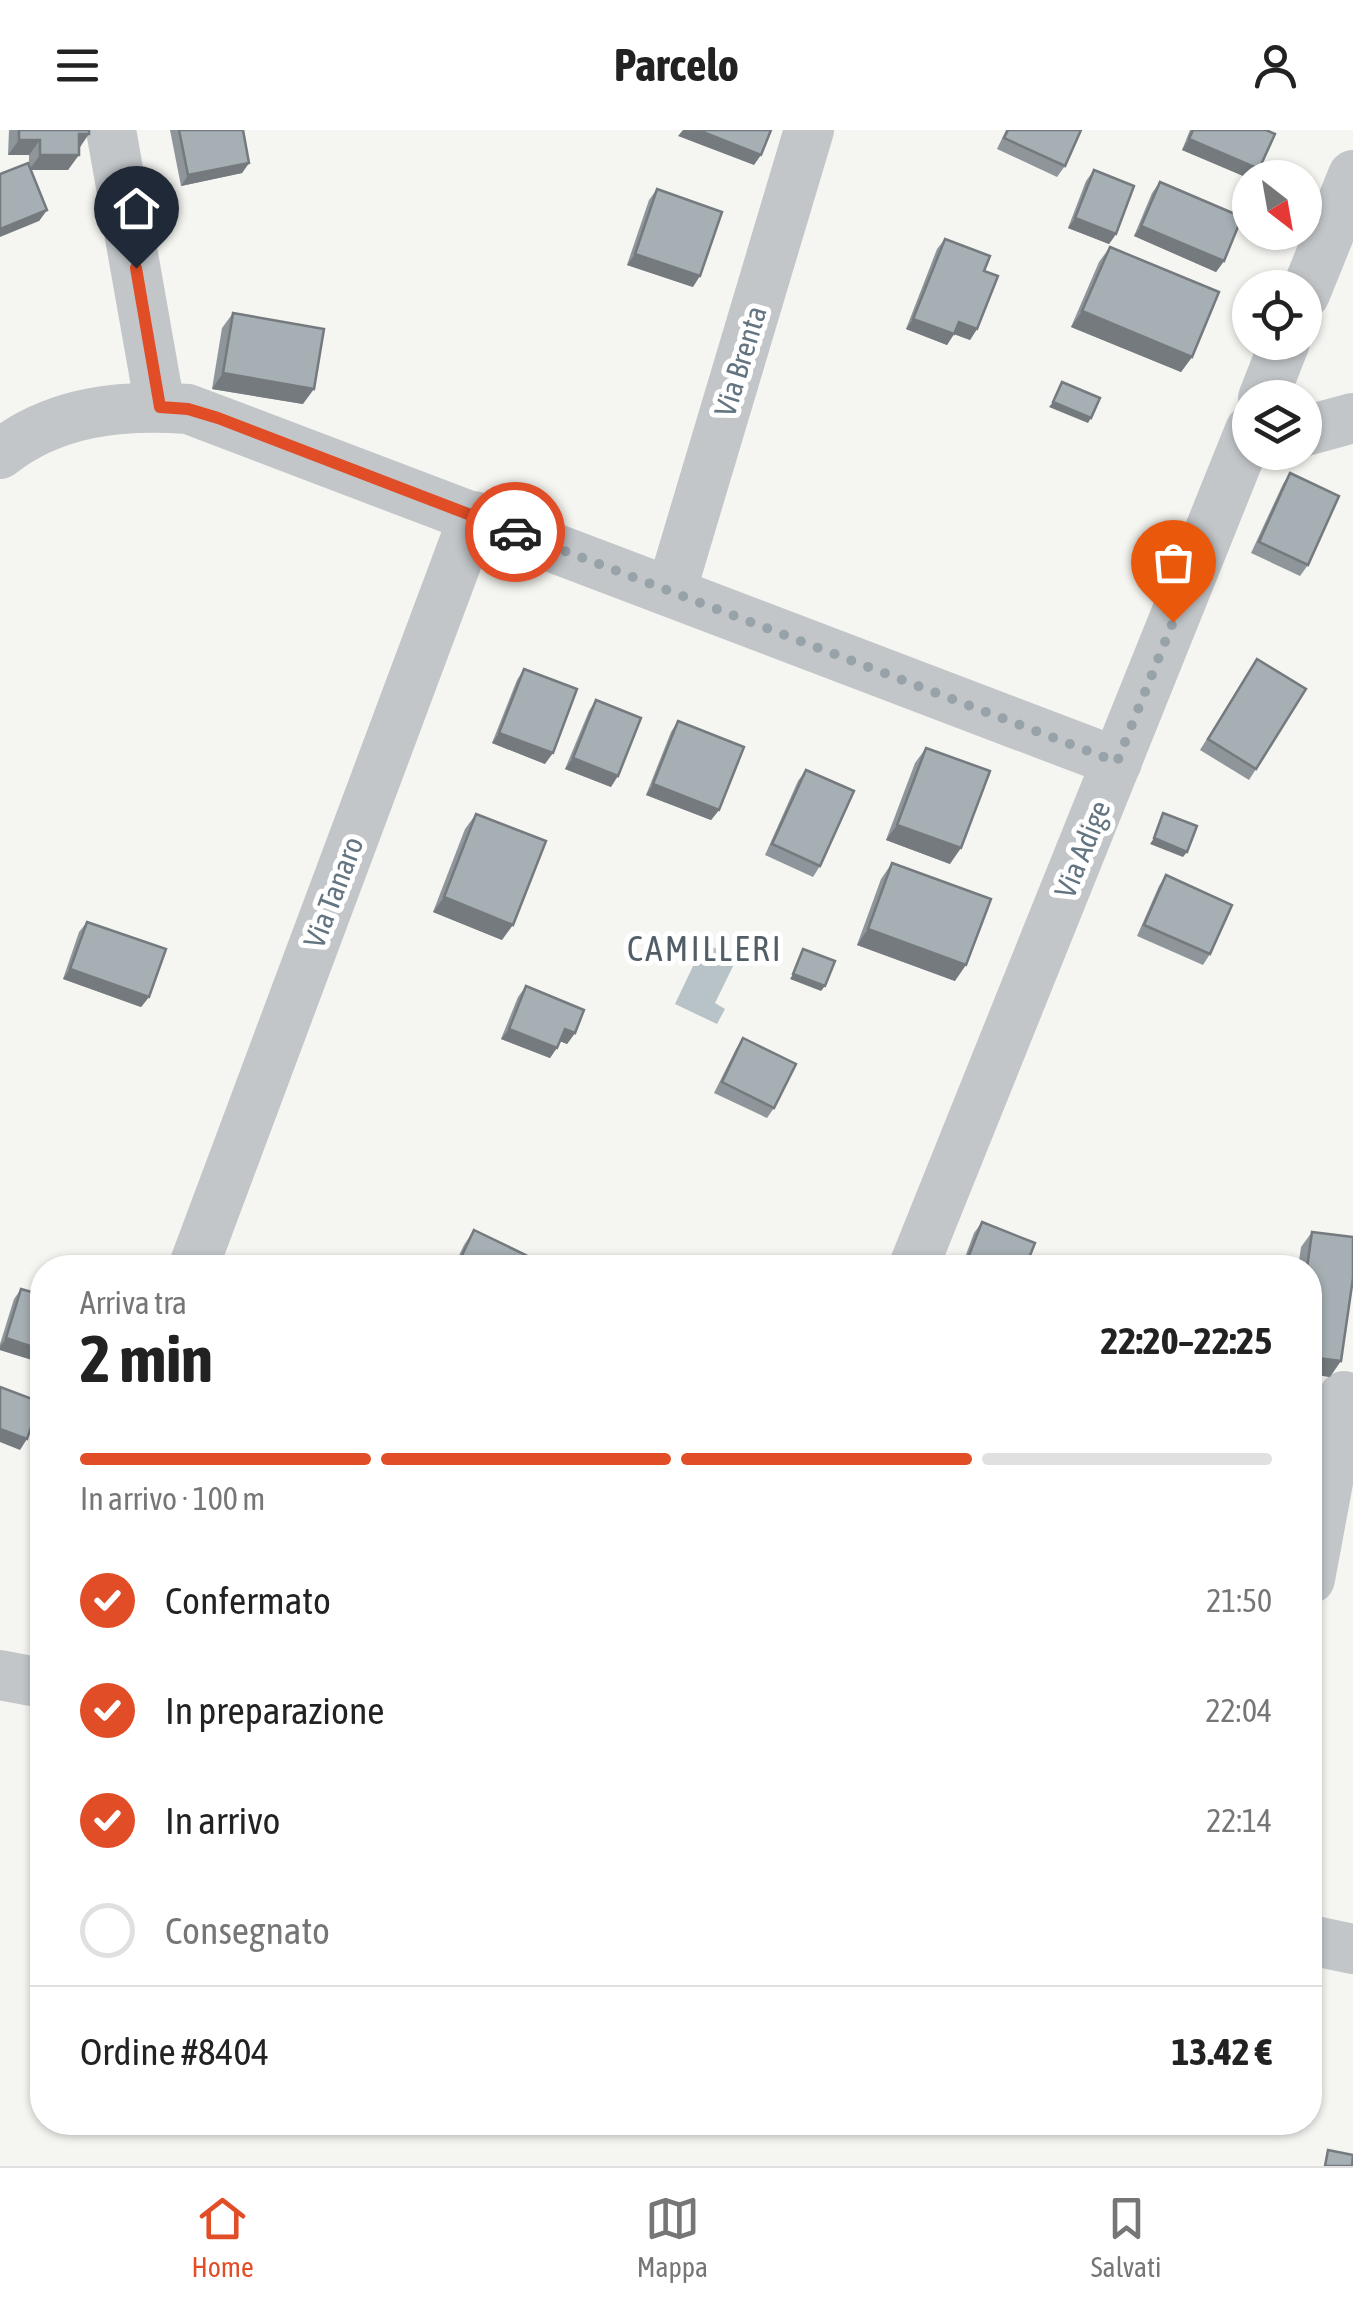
<!DOCTYPE html>
<html lang="it">
<head>
<meta charset="utf-8">
<style>
  :root { --surface:#fff; --page:#f6f6f6; --text:#222; --muted:#767676; --line:#e0e0e0; --accent:#e04d26 }
  body { margin:0; font-family:"Asap Condensed",sans-serif; background:var(--page); color:var(--text); height:100vh; display:flex; flex-direction:column; font-size:38px; white-space:nowrap }
  * { box-sizing:border-box; margin:0 }
  p { font-size:32px; color:var(--muted) }
  .icon { flex:none; width:55px; height:55px; fill:none; stroke:currentColor; stroke-width:2; stroke-linecap:round; stroke-linejoin:round }
  .map { position:relative; flex:1; overflow:hidden }
  .sheet { position:absolute; left:30px; top:1125px; width:1292px; height:880px; display:flex; flex-direction:column; background:var(--surface); border-radius:40px; box-shadow:0 2px 8px #0004 }
  .sheet>* { flex:none }
  .needle { width:65px; rotate:149deg }
  .fabs { position:absolute; left:1232px; top:30px; display:grid; gap:20px }
  .fabs a { display:grid; place-items:center; width:90px; height:90px; border-radius:50%; background:var(--surface); box-shadow:0 2px 8px #0004; font-size:50px }
  .pin { position:absolute; display:grid; place-items:center; width:85px; height:85px; color:#fff; margin:-102px -42px; border-radius:50% 50% 50% 0; rotate:-45deg; box-shadow:0 0 10px #0007 }
  .pin .icon { rotate:45deg }
  .courier { position:absolute; display:grid; place-items:center; width:100px; height:100px; margin:-50px; border:8px solid #e04d26; border-radius:50%; background:#fff; color:#222; box-shadow:0 2px 12px #0007 }
  .overview em { font-style:normal; font-weight:700 }
  .overview div { display:flex; flex-direction:column-reverse }
  .overview { display:flex; align-items:center; justify-content:space-between; height:170px; padding:0 50px }
  h1 { font-size:65px; font-weight:700; line-height:75px }
  .bar { display:grid; grid-template-columns:repeat(4,1fr); gap:15px 10px; align-content:center; height:120px; padding:0 50px }
  .bar i { height:12px; border-radius:8px; background:var(--line) }
  .bar .current { background:var(--accent) }
  .bar p { grid-column:span 4 }
  .line { display:flex; align-items:center; gap:25px; padding:0 50px; border-top:2px solid var(--line) }
  .line div { flex:1 }
  ol { padding:0 50px; list-style:none }
  li { display:flex; align-items:center; gap:30px; height:110px }
  li p { margin-inline-start:auto }
  li .icon { padding:10px; border-radius:50%; background:var(--accent); color:#fff; stroke-width:4 }
  li:last-child { color:var(--muted) }
  li i { width:55px; height:55px; border:5px solid var(--line); border-radius:50% }
  header { display:flex; justify-content:space-between; align-items:center; height:130px; padding:0 50px; background:var(--surface); font-size:45px; font-weight:700 }
  .menu { display:flex; justify-content:space-around; align-items:center; height:140px; border-top:2px solid var(--line); background:var(--surface); font-size:28px; color:var(--muted) }
  .menu a { display:grid; justify-items:center; gap:5px }
  .menu .current { color:var(--accent) }
  .map>svg:first-child { display:block }
</style>
</head>
<body>
<header><svg class="icon" aria-label="menu" viewBox="0 0 24 24"><path d="M4 6h16M4 12h16M4 18h16"/></svg>Parcelo<svg class="icon" aria-label="person" viewBox="0 0 24 24"><circle cx="12" cy="8" r="4"/><path d="M4 21q1-7 8-7t8 7"/></svg></header>
<div class="map">
<svg width="1353" height="2036" viewBox="0 0 1353 2036">
  <rect width="100%" height="100%" fill="#f5f5f1"/>
  <polygon fill="#b7c3c7" points="704,813 737,828 715,873 725,879 717,894 675,874"/>
  <g fill="none" stroke-linecap="round" stroke-linejoin="round">
    <g stroke="#c2c6c9" stroke-width="50">
      <polyline points="111,0 160,277"/>
      <polyline points="1305,164 1353,45"/>
      <polyline points="1263,268 1285,212"/>
      <polyline points="1305,301 1353,288"/>
      <path d="M0 324C54 281 122 274 188 279L1117 632"/>
      <polyline points="671,462 809,0"/>
      <polyline points="193,1138 474,386"/>
      <polyline points="913,1138 1250,300"/>
      <polyline points="1310,1449 1344,1266"/>
      <polyline points="0,1545 42,1553"/>
      <polyline points="1310,1810 1353,1819"/>
    </g>
  </g>
  <g fill="#8f969b">
    <polygon points="9,0 89,0 68,40 31,40 47,80 39,91 29,34 29,25 8,25"/>
    <polygon points="170,0 243,0 249,33 242,43 181,56"/>
    <polygon points="1006,0 1081,0 1065,36 1057,47 997,19"/>
    <polygon points="1190,0 1266,0 1259,39 1253,48 1250,48 1182,20"/>
    <polygon points="1094,40 1116,104 1109,114 1068,98 1086,51"/>
    <polygon points="1160,52 1224,131 1216,142 1134,106 1152,63"/>
    <polygon points="657,59 693,157 627,135 649,70"/>
    <polygon points="945,109 984,141 977,199 970,210 954,204 947,215 906,199 937,119"/>
    <polygon points="1110,117 1192,227 1181,242 1071,197 1099,132"/>
    <polygon points="233,183 303,274 212,259 222,198"/>
    <polygon points="1290,343 1308,435 1300,446 1251,423 1283,354"/>
    <polygon points="1257,529 1256,639 1249,650 1200,620"/>
    <polygon points="524,539 545,634 492,613 517,550"/>
    <polygon points="596,570 611,657 565,639 589,581"/>
    <polygon points="678,591 719,680 711,690 646,665 671,602"/>
    <polygon points="926,618 950,734 886,710 915,633"/>
    <polygon points="806,640 820,736 813,747 765,725 798,651"/>
    <polygon points="476,684 502,810 433,782 465,699"/>
    <polygon points="892,733 955,851 857,815 881,749"/>
    <polygon points="1166,745 1210,824 1203,835 1137,806 1159,756"/>
    <polygon points="87,792 149,867 141,877 63,849 79,802"/>
    <polygon points="526,856 575,903 567,914 560,911 550,928 501,909 518,867"/>
    <polygon points="743,908 774,978 767,988 714,963 736,919"/>
    <polygon points="982,1092 1025,1138 961,1138 974,1103"/>
    <polygon points="474,1100 540,1138 453,1138 464,1115"/>
    <polygon points="1312,1102 1330,1247 1310,1244 1310,1138 1298,1138 1301,1117"/>
    <polygon points="21,1159 42,1233 0,1220 0,1214 14,1169"/>
  </g>
  <g fill="#747a7e">
    <polygon points="683,0 698,0 761,25 754,35 678,6"/>
    <polygon points="79,4 89,4 78,20"/>
    <polygon points="1189,9 1259,39 1253,48 1250,48 1250,49 1182,20"/>
    <polygon points="19,10 40,10 29,25 8,25"/>
    <polygon points="40,25 79,25 68,40 29,40"/>
    <polygon points="249,33 242,43 181,56 188,45"/>
    <polygon points="47,80 39,91 0,107 0,99"/>
    <polygon points="1075,88 1116,104 1109,114 1068,98"/>
    <polygon points="1141,96 1224,131 1216,142 1134,106"/>
    <polygon points="635,124 700,146 693,157 627,135"/>
    <polygon points="1082,181 1192,227 1181,242 1071,197"/>
    <polygon points="913,189 954,204 947,215 906,199"/>
    <polygon points="959,192 977,199 970,210 951,203"/>
    <polygon points="223,243 314,259 303,274 212,259"/>
    <polygon points="1053,272 1091,288 1088,293 1049,277"/>
    <polygon points="499,603 553,623 545,634 492,613"/>
    <polygon points="573,628 618,646 611,657 565,639"/>
    <polygon points="653,654 719,680 711,690 646,665"/>
    <polygon points="897,695 961,718 950,734 886,710"/>
    <polygon points="1154,708 1187,722 1183,727 1150,714"/>
    <polygon points="444,767 513,795 502,810 433,782"/>
    <polygon points="868,799 966,835 955,851 857,815"/>
    <polygon points="70,839 149,867 141,877 63,849"/>
    <polygon points="793,844 825,856 821,861 790,849"/>
    <polygon points="509,899 557,918 550,928 501,909"/>
    <polygon points="565,899 575,903 567,914 557,910"/>
    <polygon points="6,1208 42,1220 42,1233 0,1220 0,1217"/>
    <polygon points="1310,1227 1341,1231 1330,1247 1310,1244"/>
    <polygon points="0,1299 27,1309 20,1320 0,1312"/>
  </g>
  <g fill="#a6afb4" stroke="#747a7e" stroke-width="2.5">
    <polygon points="19,0 89,0 89,4 79,4 79,25 40,25 40,10 19,10"/>
    <polygon points="179,0 243,0 249,33 188,45"/>
    <polygon points="698,0 771,0 761,25"/>
    <polygon points="1008,0 1081,0 1065,36 1004,8"/>
    <polygon points="1193,0 1266,0 1275,4 1259,39 1189,9"/>
    <polygon points="28,33 47,80 0,99 0,44"/>
    <polygon points="1094,40 1134,56 1116,104 1075,88"/>
    <polygon points="1160,52 1242,87 1224,131 1141,96"/>
    <polygon points="657,59 722,82 700,146 635,124"/>
    <polygon points="945,109 990,126 984,141 998,146 977,199 959,192 954,204 913,189"/>
    <polygon points="1110,117 1219,162 1192,227 1082,181"/>
    <polygon points="233,183 324,199 314,259 223,243"/>
    <polygon points="1062,252 1100,268 1091,288 1053,272"/>
    <polygon points="1290,343 1339,366 1308,435 1259,412"/>
    <polygon points="1257,529 1306,559 1256,639 1208,609"/>
    <polygon points="524,539 577,559 553,623 499,603"/>
    <polygon points="596,570 641,588 618,646 573,628"/>
    <polygon points="678,591 744,617 719,680 653,654"/>
    <polygon points="926,618 990,641 961,718 897,695"/>
    <polygon points="806,640 854,661 820,736 772,714"/>
    <polygon points="1163,683 1197,696 1187,722 1154,708"/>
    <polygon points="476,684 546,711 513,795 444,767"/>
    <polygon points="892,733 991,769 966,835 868,799"/>
    <polygon points="1166,745 1232,775 1210,824 1144,795"/>
    <polygon points="87,792 166,819 149,867 70,839"/>
    <polygon points="803,819 835,831 825,856 793,844"/>
    <polygon points="526,856 584,880 575,903 565,899 557,918 509,899"/>
    <polygon points="743,908 796,934 774,978 722,952"/>
    <polygon points="982,1092 1035,1113 1025,1138 964,1138"/>
    <polygon points="474,1100 542,1133 540,1138 456,1138"/>
    <polygon points="1312,1102 1353,1107 1353,1148 1341,1231 1310,1227 1310,1138 1307,1138"/>
    <polygon points="21,1159 42,1165 42,1220 6,1208"/>
    <polygon points="0,1257 40,1272 27,1309 0,1299"/>
    <polygon points="1328,2020 1353,2025 1352,2036 1325,2036"/>
  </g>
  <g fill="none" stroke-linecap="round" stroke-linejoin="round">
    <polyline stroke="#97a2a9" stroke-width="10" stroke-dasharray="0 18" points="515,402 1117,632 1173,492"/>
    <polyline stroke="#e04d26" stroke-width="12" points="136,138 160,277 188,279 218,288 515,402"/>
  </g>
  <g text-anchor="middle" dominant-baseline="central" stroke-width="10" stroke-linejoin="round" paint-order="stroke">
    <g font-size="30" fill="#647582" stroke="#fff">
      <text transform="translate(740 231) rotate(-73)">Via Brenta</text>
      <text transform="translate(1082 719) rotate(-68)">Via Adige</text>
      <text transform="translate(333 762) rotate(-69)">Via Tanaro</text>
    </g>
    <g font-size="35" letter-spacing="2.5" fill="#525e67" stroke="#fff">
      <text x="705" y="818">CAMILLERI</text>
    </g>
  </g>
</svg>
<div class="fabs">
<a><svg class="needle" viewBox="-14 -14 28 28"><path d="M0-13l5 13h-10z" fill="#e53935"/><path d="M0 13l5-13h-10z" fill="#767676"/></svg></a>
<a><svg class="icon" aria-label="locate" viewBox="0 0 24 24"><circle cx="12" cy="12" r="6"/><path d="M12 2v4M12 18v4M2 12h4M18 12h4"/></svg></a>
<a><svg class="icon" aria-label="layers" viewBox="0 0 24 24"><path d="M12 4l9 5-9 5-9-5zM3 14l9 5 9-5"/></svg></a>
</div>
<div class="pin" style="left:1173px;top:492px;background:#ea580c"><svg class="icon" aria-label="bag" viewBox="0 0 24 24"><path d="M5 8h14l-1 12H6zM9 8a3 3 0 0 1 6 0"/></svg></div>
<div class="pin" style="left:136px;top:138px;background:#1f2937"><svg class="icon" aria-label="home" viewBox="0 0 24 24"><path d="M3 11l9-7 9 7M6 9v11h12V9"/></svg></div>
<div class="courier" style="left:515px;top:402px"><svg class="icon" aria-label="car" viewBox="0 0 24 24"><path d="M5 17H2v-5l4-1 3-4h7l3 4 3 1v5h-3M9 17h6M6 11h13"/><circle cx="7" cy="17" r="2"/><circle cx="17" cy="17" r="2"/></svg></div>
<section class="sheet">
<div class="overview"><div><h1>2 min</h1><p>Arriva tra</p></div><em>22:20–22:25</em></div>
<div class="bar"><i class="current"></i><i class="current"></i><i class="current"></i><i></i><p>In arrivo · 100 m</p></div>
<ol>
<li><svg class="icon" aria-label="check" viewBox="0 0 24 24"><path d="M5 12l5 5 9-10"/></svg>Confermato<p>21:50</p></li>
<li><svg class="icon" aria-label="check" viewBox="0 0 24 24"><path d="M5 12l5 5 9-10"/></svg>In preparazione<p>22:04</p></li>
<li><svg class="icon" aria-label="check" viewBox="0 0 24 24"><path d="M5 12l5 5 9-10"/></svg>In arrivo<p>22:14</p></li>
<li><i></i>Consegnato</li>
</ol>
<div class="line" style="height:130px"><div>Ordine #8404</div><b>13.42 €</b></div>
</section>
</div>
<nav class="menu">
<a class="current"><svg class="icon" aria-label="home" viewBox="0 0 24 24"><path d="M3 11l9-7 9 7M6 9v11h12V9"/></svg>Home</a>
<a><svg class="icon" aria-label="map" viewBox="0 0 24 24"><path d="M3 6l6-2 6 2 6-2v14l-6 2-6-2-6 2zM9 4v14M15 6v14"/></svg>Mappa</a>
<a><svg class="icon" aria-label="saved" viewBox="0 0 24 24"><path d="M7 4h10v16l-5-4-5 4z"/></svg>Salvati</a>
</nav>
</body>
</html>
